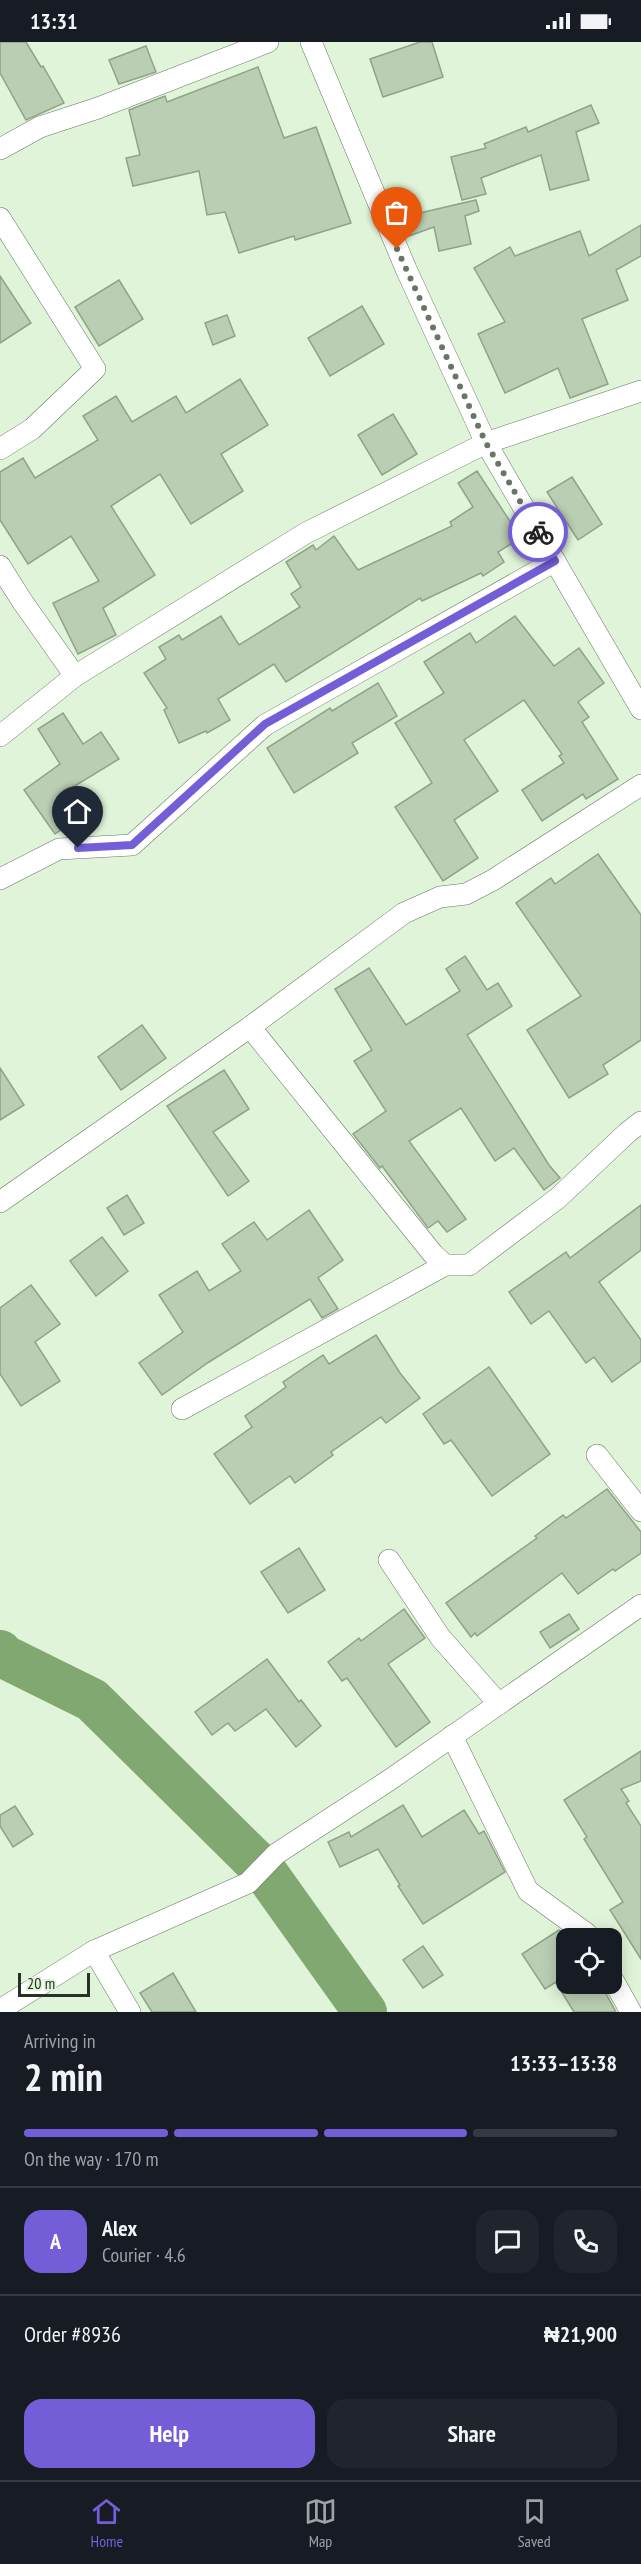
<!DOCTYPE html>
<html lang="en">
<head>
<meta charset="utf-8">
<style>
  :root { --surface:#171b24; --page:#20242c; --text:#f1f3f6; --muted:#9ea1a6; --line:#363941; --accent:#745ed8 }
  body { margin:0; font-family:"PT Sans Narrow",sans-serif; background:var(--page); color:var(--text); height:100vh; display:flex; flex-direction:column; font-size:22px; white-space:nowrap }
  * { box-sizing:border-box; margin:0 }
  p { font-size:20px; color:var(--muted) }
  .icon { flex:none; width:33px; height:33px; fill:none; stroke:currentColor; stroke-width:2; stroke-linecap:round; stroke-linejoin:round }
  .map { position:relative; height:1970px; overflow:hidden }
  .sheet { display:flex; flex-direction:column; background:var(--surface); flex:1 }
  .sheet>* { flex:none }
  .tools { position:absolute; left:556px; top:1886px; display:grid; gap:12px }
  .tools a { display:grid; place-items:center; width:66px; height:66px; border-radius:12px; background:var(--surface); box-shadow:0 3px 15px #0003; font-size:30px }
  .scale { position:absolute; left:18px; bottom:15px; width:72px; box-sizing:border-box; padding-left:6px; border:3px solid #293126; border-top:0; font-size:16px; line-height:21px; white-space:nowrap; color:#293126; -webkit-text-stroke:4px #e0f4d9; paint-order:stroke }
  .pin { position:absolute; display:grid; place-items:center; width:51px; height:51px; color:#fff; margin:-62px -26px; border-radius:50% 50% 50% 0; rotate:-45deg; box-shadow:0 0 6px #0007 }
  .pin .icon { rotate:45deg }
  .courier { position:absolute; display:grid; place-items:center; width:60px; height:60px; margin:-30px; border:4px solid #745ed8; border-radius:50%; background:#fff; color:#222; box-shadow:0 2px 8px #0007 }
  .summary em { font-style:normal; font-weight:700 }
  .summary div { display:flex; flex-direction:column-reverse }
  .summary { display:flex; align-items:center; justify-content:space-between; height:102px; padding:0 24px }
  h1 { font-size:39px; font-weight:700; line-height:45px }
  .bar { display:grid; grid-template-columns:repeat(4,1fr); gap:9px 6px; align-content:center; height:72px; padding:0 24px }
  .bar i { height:8px; border-radius:4px; background:var(--line) }
  .bar .current { background:var(--accent) }
  .bar p { grid-column:span 4 }
  .line { display:flex; align-items:center; gap:15px; padding:0 24px; border-top:2px solid var(--line) }
  .line div { flex:1 }
  .round { display:grid; place-items:center; flex:none; width:63px; height:63px; border-radius:18px; background:var(--page) }
  .primary-button { display:flex; gap:12px; margin-top:auto; padding:12px 24px }
  .primary-button a { flex:1; height:69px; border-radius:18px; background:var(--accent); color:#fff; font-size:24px; font-weight:700; line-height:69px; text-align:center }
  .primary-button a+a { background:var(--page); color:var(--text) }
  .status { display:flex; justify-content:space-between; align-items:center; height:42px; padding:0 30px; background:var(--surface); direction:ltr }
  .status svg { height:16px; fill:currentColor }
  .dock { display:flex; justify-content:space-around; align-items:center; height:84px; border-top:2px solid var(--line); background:var(--surface); font-size:16px; color:var(--muted) }
  .dock a { display:grid; justify-items:center; gap:3px }
  .dock .current { color:var(--accent) }
  .map>svg:first-child { display:block }
</style>
</head>
<body>
<div class="status"><b>13:31</b><svg viewBox="0 0 49 12"><path d="M0 12V9h3v3zM5 12V6h3v6zM10 12V3h3v9zM15 12V0h3v12zM26 1h20v11H26zM47 4h2v5h-2z"/></svg></div>
<div class="map">
<svg width="641" height="1970" viewBox="0 0 641 1970">
  <rect width="100%" height="100%" fill="#e0f4d9"/>
  <g fill="none" stroke-linecap="round" stroke-linejoin="round">
    <polyline stroke="#80a870" stroke-width="44" points="0,1610 1,1613 92,1658 263,1827 365,1970"/>
  </g>
  <g fill="#baceb3" stroke="#90a389" stroke-width="1.5">
    <polygon points="0,0 26,0 41,25 43,24 64,61 26,78 0,31"/>
    <polygon points="420,0 432,0 443,35 383,55 370,17"/>
    <polygon points="146,4 156,30 119,42 109,18"/>
    <polygon points="258,25 284,96 316,85 351,181 295,198 294,194 239,211 225,170 207,173 199,129 133,144 126,116 140,113 129,68 165,54 167,60"/>
    <polygon points="591,63 599,81 576,90 589,138 550,148 541,113 481,136 486,152 462,158 451,115 486,106 484,102 526,85 528,90"/>
    <polygon points="476,158 479,169 465,174 471,202 439,209 434,185 406,195 398,176"/>
    <polygon points="641,183 641,214 616,228 628,258 582,277 608,342 570,356 558,326 505,351 478,292 505,280 474,226 510,205 515,214 580,189 589,214"/>
    <polygon points="0,234 31,281 0,301"/>
    <polygon points="119,238 143,277 99,304 75,265"/>
    <polygon points="362,264 384,302 330,334 308,296"/>
    <polygon points="227,273 235,294 213,303 205,281"/>
    <polygon points="240,337 268,383 221,412 243,449 191,482 160,432 111,464 155,533 103,566 116,593 78,612 53,561 99,539 71,494 28,522 0,478 0,430 23,416 35,436 98,398 83,374 116,354 132,380 176,354 186,371"/>
    <polygon points="393,372 417,412 382,433 358,393"/>
    <polygon points="477,429 521,496 498,510 504,520 483,534 481,531 422,559 420,556 286,640 274,622 218,657 230,678 207,691 206,689 179,701 164,668 167,666 144,631 166,617 159,605 179,593 182,598 221,574 239,603 300,565 291,552 301,545 286,520 313,503 316,508 334,494 358,528 452,484 450,480 473,465 458,441"/>
    <polygon points="572,435 602,482 578,498 547,450"/>
    <polygon points="515,574 554,624 579,606 604,641 578,660 589,675 582,680 618,737 586,757 583,752 542,779 522,748 564,721 559,714 562,712 524,658 464,698 498,749 454,778 478,816 443,839 395,765 432,741 395,681 444,651 424,620 470,591 476,601"/>
    <polygon points="378,641 397,674 352,701 358,711 294,751 267,706 330,666 332,669"/>
    <polygon points="63,671 83,702 101,690 119,717 73,745 89,768 55,792 24,748 60,722 38,687"/>
    <polygon points="598,812 641,873 641,998 603,1023 608,1032 569,1056 527,988 581,954 516,861 551,836 555,842"/>
    <polygon points="465,914 487,948 498,941 512,964 467,993 549,1123 560,1136 544,1148 514,1106 495,1119 461,1066 409,1099 466,1177 447,1190 438,1179 428,1186 382,1124 380,1126 353,1092 386,1069 354,1019 372,1008 335,947 369,926 406,983 460,949 446,927"/>
    <polygon points="142,983 166,1016 121,1048 98,1015"/>
    <polygon points="0,1026 24,1063 0,1078"/>
    <polygon points="224,1028 249,1067 213,1090 249,1139 228,1154 167,1064"/>
    <polygon points="127,1153 144,1181 124,1193 107,1166"/>
    <polygon points="641,1163 641,1208 599,1240 641,1298 641,1319 612,1340 594,1315 586,1321 549,1269 531,1282 509,1250 566,1210 570,1216"/>
    <polygon points="309,1168 343,1218 318,1236 338,1267 322,1276 310,1257 209,1320 162,1353 139,1321 183,1290 159,1253 197,1229 209,1249 241,1229 222,1202 254,1180 267,1198"/>
    <polygon points="102,1195 128,1229 96,1254 70,1219"/>
    <polygon points="31,1243 60,1282 35,1300 60,1339 21,1364 0,1332 0,1266"/>
    <polygon points="376,1293 400,1331 420,1356 386,1381 381,1375 331,1410 333,1413 295,1441 290,1434 250,1462 214,1412 252,1385 245,1374 286,1345 283,1340 323,1313 329,1322"/>
    <polygon points="489,1325 550,1412 492,1454 451,1398 444,1402 423,1372"/>
    <polygon points="607,1447 641,1490 641,1511 615,1529 613,1527 578,1552 562,1531 477,1594 475,1591 471,1595 446,1561 537,1496 535,1494 563,1473 566,1476"/>
    <polygon points="299,1506 325,1548 288,1571 261,1530"/>
    <polygon points="404,1567 425,1596 388,1622 430,1680 396,1705 347,1636 342,1639 328,1620 359,1596 361,1599"/>
    <polygon points="569,1572 579,1587 550,1606 540,1590"/>
    <polygon points="267,1617 299,1660 301,1658 321,1684 296,1705 266,1667 235,1689 228,1681 212,1693 195,1670"/>
    <polygon points="641,1709 641,1739 621,1747 629,1759 626,1761 641,1784 641,1917 610,1868 623,1860 584,1797 587,1795 564,1758"/>
    <polygon points="403,1763 422,1795 464,1768 479,1792 484,1789 505,1830 423,1882 398,1844 400,1843 378,1807 340,1825 328,1800 349,1790 351,1795"/>
    <polygon points="15,1764 33,1792 13,1805 0,1784 0,1773"/>
    <polygon points="559,1888 567,1893 567,1933 545,1947 522,1912"/>
    <polygon points="423,1904 443,1933 423,1946 403,1918"/>
    <polygon points="173,1931 196,1970 152,1970 140,1951"/>
    <polygon points="556,1941 600,1941 616,1970 574,1970"/>
  </g>
  <g fill="none" stroke-linecap="round" stroke-linejoin="round">
    <g stroke="#677860" stroke-width="22">
      <g id="minor">
        <polyline points="311,0 406,227 486,401 641,667"/>
        <polyline points="0,107 40,85 98,66 268,0"/>
        <polyline points="0,176 95,327 32,387 0,407"/>
        <polyline points="0,524 22,559 75,634"/>
        <polyline points="0,694 75,634 306,491 486,401 641,349"/>
        <polyline points="0,837 59,807 132,803 265,683 555,519"/>
        <polyline points="250,985 433,1212 445,1223 469,1223 558,1156 627,1091 641,1080"/>
        <polyline points="0,1160 250,985 404,871 440,855 466,852 493,838 641,743"/>
        <polyline points="182,1367 445,1223"/>
        <polyline points="597,1413 641,1469"/>
        <polyline points="389,1518 440,1595 499,1662"/>
        <polyline points="452,1694 528,1849 587,1892 590,1896"/>
        <polyline points="94,1909 130,1970"/>
        <polyline points="612,1936 631,1970"/>
        <polyline points="0,1968 94,1909 248,1841 276,1812 388,1739 641,1563"/>
      </g>
    </g>
    <use href="#minor" stroke="#fff" stroke-width="21"/>
  </g>
  <g fill="none" stroke-linecap="round" stroke-linejoin="round">
    <polyline stroke="#697565" stroke-width="6" stroke-dasharray="0 10.8" points="397,207 486,401 538,490"/>
    <polyline stroke="#745ed8" stroke-width="8" points="78,806 132,803 265,682 555,519 538,490"/>
  </g>
</svg>
<div class="tools">
<a><svg class="icon" aria-label="locate" viewBox="0 0 24 24"><circle cx="12" cy="12" r="6"/><path d="M12 2v4M12 18v4M2 12h4M18 12h4"/></svg></a>
</div>
<div class="scale">20 m</div>
<div class="pin" style="left:397px;top:207px;background:#ea580c"><svg class="icon" aria-label="bag" viewBox="0 0 24 24"><path d="M5 8h14l-1 12H6zM9 8a3 3 0 0 1 6 0"/></svg></div>
<div class="pin" style="left:78px;top:806px;background:#1f2937"><svg class="icon" aria-label="home" viewBox="0 0 24 24"><path d="M3 11l9-7 9 7M6 9v11h12V9"/></svg></div>
<div class="courier" style="left:538px;top:490px"><svg class="icon" aria-label="bike" viewBox="0 0 24 24"><circle cx="6" cy="16" r="4"/><circle cx="18" cy="16" r="4"/><path d="M6 16l4-8h5l3 8M10 8l3 8H6M13 5h3"/></svg></div>
</div>
<section class="sheet">
<div class="summary"><div><h1>2 min</h1><p>Arriving in</p></div><em>13:33–13:38</em></div>
<div class="bar"><i class="current"></i><i class="current"></i><i class="current"></i><i></i><p>On the way · 170 m</p></div>
<div class="line" style="height:108px"><b class="round" style="background:var(--accent);color:#fff">A</b><div><b>Alex</b><p>Courier · 4.6</p></div><a class="round"><svg class="icon" aria-label="chat" viewBox="0 0 24 24"><path d="M4 5h16v11H9l-5 4z"/></svg></a><a class="round"><svg class="icon" aria-label="phone" viewBox="0 0 24 24"><path d="M5 4h4l2 5-3 2q2 4 5 5l2-3 5 2v4C11 20 4 13 5 4z"/></svg></a></div>
<div class="line" style="height:78px"><div>Order #8936</div><b>₦21,900</b></div>
<div class="primary-button"><a>Help</a><a>Share</a></div>
</section>
<nav class="dock">
<a class="current"><svg class="icon" aria-label="home" viewBox="0 0 24 24"><path d="M3 11l9-7 9 7M6 9v11h12V9"/></svg>Home</a>
<a><svg class="icon" aria-label="map" viewBox="0 0 24 24"><path d="M3 6l6-2 6 2 6-2v14l-6 2-6-2-6 2zM9 4v14M15 6v14"/></svg>Map</a>
<a><svg class="icon" aria-label="saved" viewBox="0 0 24 24"><path d="M7 4h10v16l-5-4-5 4z"/></svg>Saved</a>
</nav>
</body>
</html>
